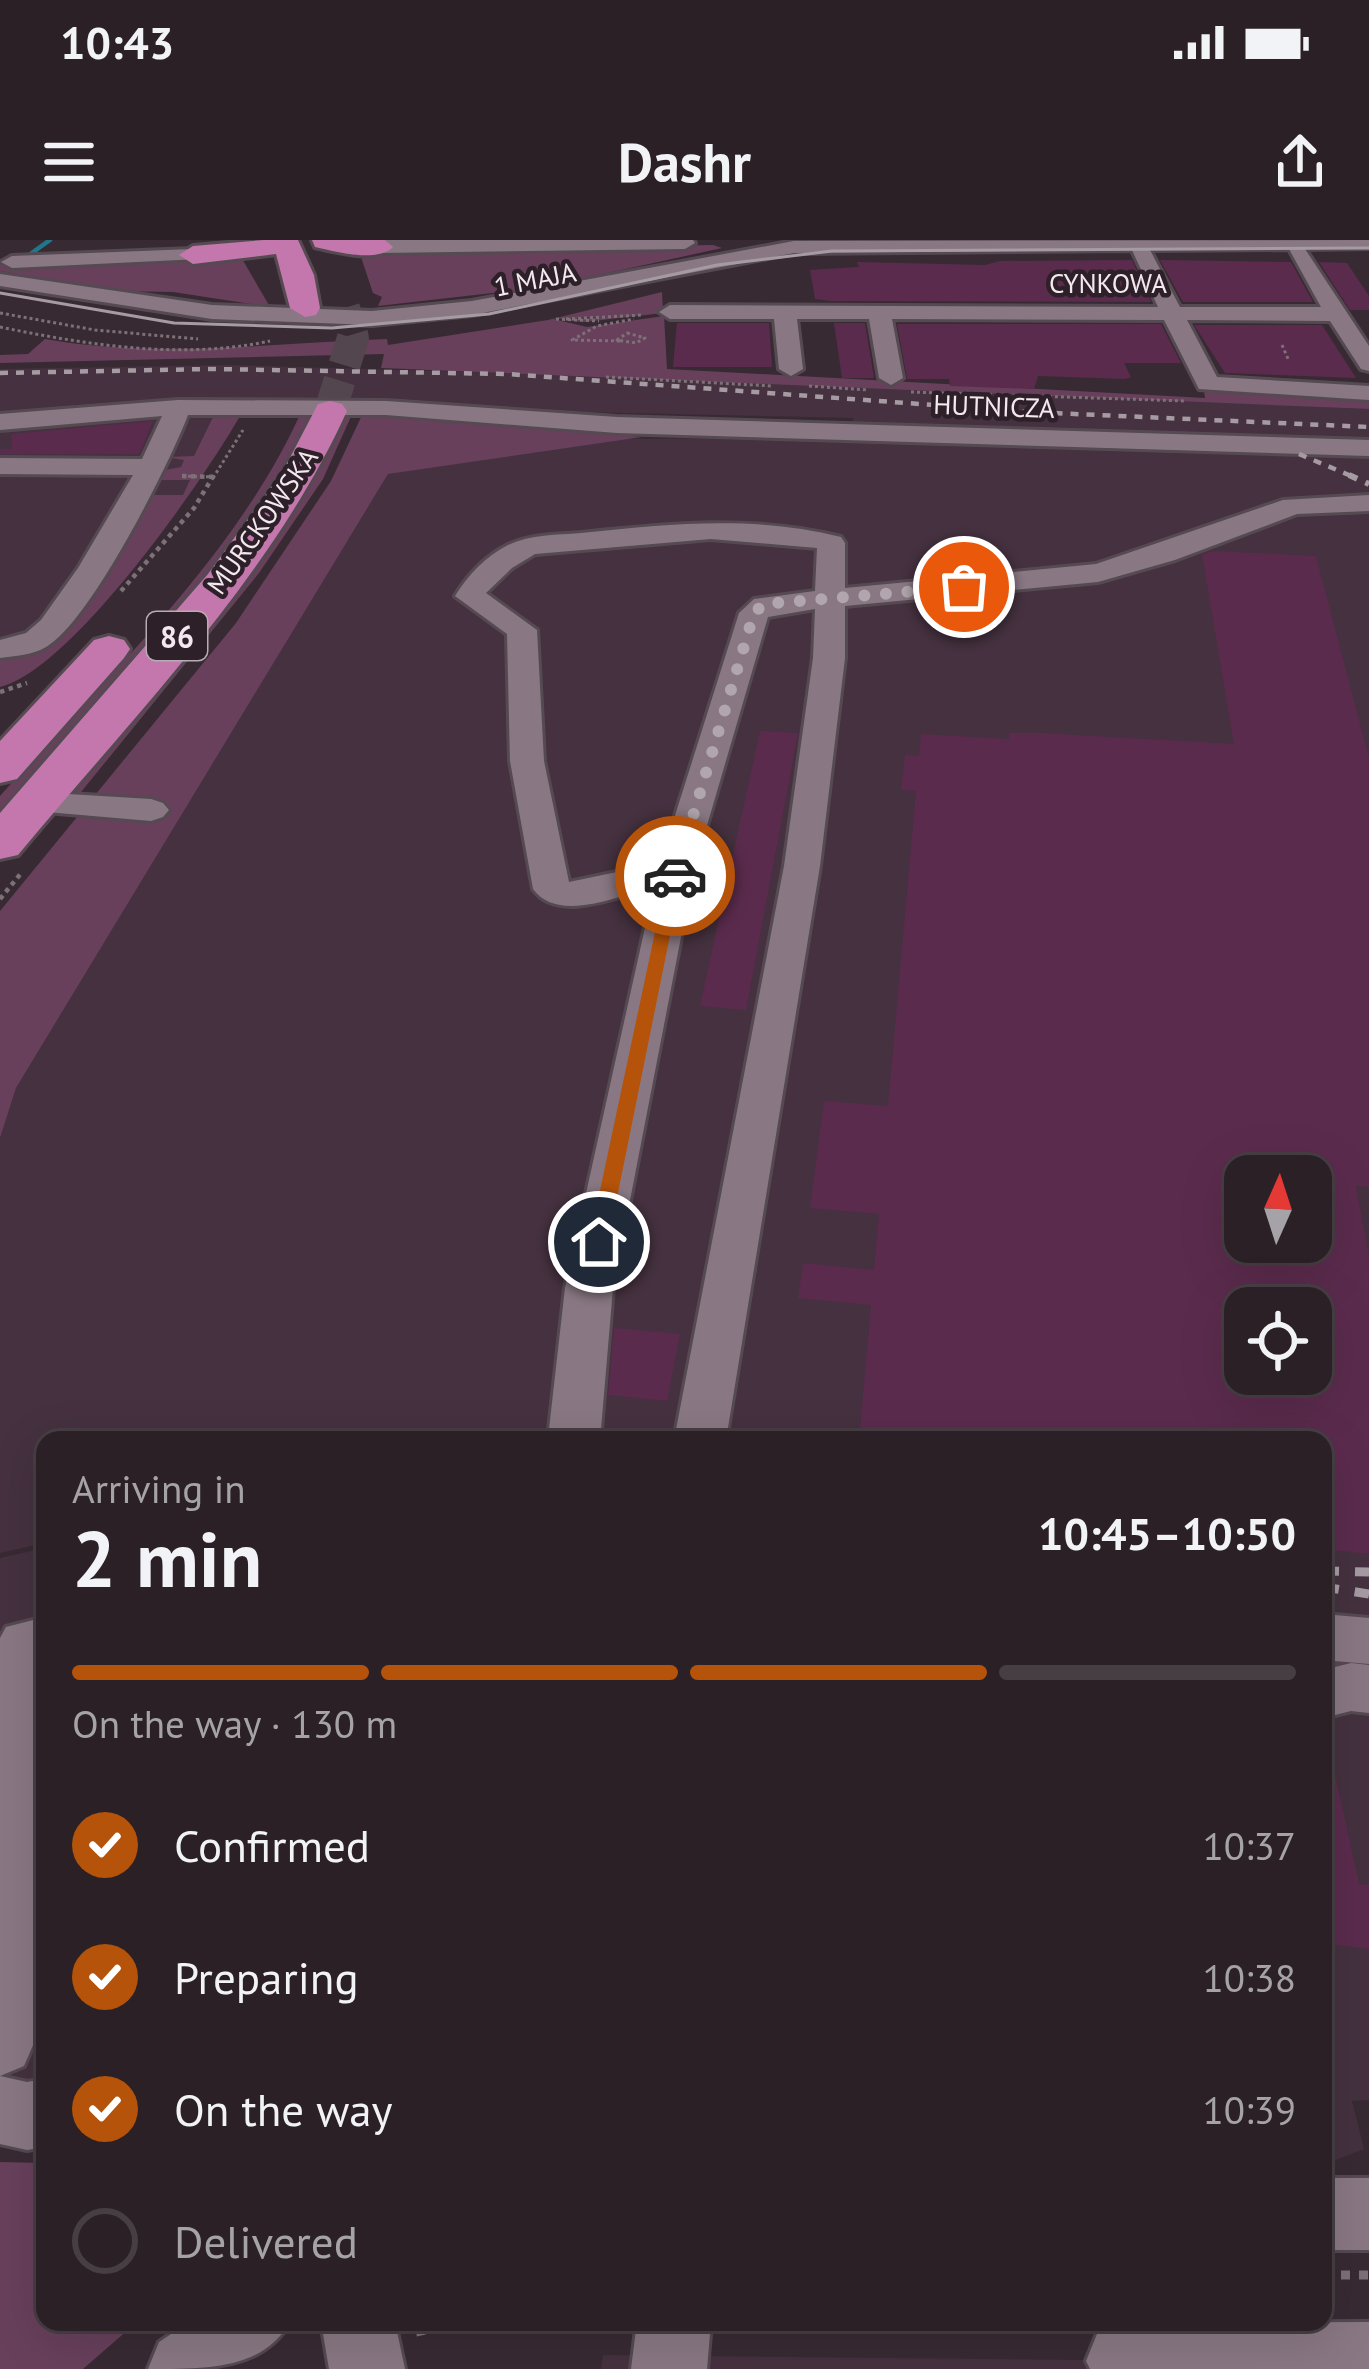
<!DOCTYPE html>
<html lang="en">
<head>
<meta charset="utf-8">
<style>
  :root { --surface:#2a2026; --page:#362d32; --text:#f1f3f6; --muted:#a5a3a7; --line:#463e43; --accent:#b45309 }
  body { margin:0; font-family:"PT Sans",sans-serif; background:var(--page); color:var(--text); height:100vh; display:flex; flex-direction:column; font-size:45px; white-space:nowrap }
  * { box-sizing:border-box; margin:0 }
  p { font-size:39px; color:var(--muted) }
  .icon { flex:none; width:66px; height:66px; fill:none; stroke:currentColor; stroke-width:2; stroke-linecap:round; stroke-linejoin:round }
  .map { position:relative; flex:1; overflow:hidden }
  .sheet { position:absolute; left:36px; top:1191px; width:1296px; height:900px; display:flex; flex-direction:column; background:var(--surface); border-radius:24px; box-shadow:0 12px 48px #0002,0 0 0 3px var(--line) }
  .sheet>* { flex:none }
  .needle { width:78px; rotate:3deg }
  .fabs { position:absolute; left:1224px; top:915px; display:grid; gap:24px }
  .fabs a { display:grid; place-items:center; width:108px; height:108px; border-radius:24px; background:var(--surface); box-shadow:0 12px 48px #0002,0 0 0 3px var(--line); font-size:60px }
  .pin { position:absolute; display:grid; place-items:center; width:102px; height:102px; color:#fff; margin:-51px; border:6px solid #fff; border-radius:50%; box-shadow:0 3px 12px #0007 }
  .courier { position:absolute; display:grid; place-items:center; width:120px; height:120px; margin:-60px; border:9px solid #b45309; border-radius:50%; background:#fff; color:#222; box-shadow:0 3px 15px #0007 }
  .summary em { font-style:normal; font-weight:600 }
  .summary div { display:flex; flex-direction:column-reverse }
  .summary { display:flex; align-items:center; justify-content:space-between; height:204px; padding:0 36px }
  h1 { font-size:78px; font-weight:600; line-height:90px }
  .bar { display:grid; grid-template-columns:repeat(4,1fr); gap:18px 12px; align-content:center; height:144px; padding:0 36px }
  .bar i { height:15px; border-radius:9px; background:var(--line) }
  .bar .selected { background:var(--accent) }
  .bar p { grid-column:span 4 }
  ol { padding:0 36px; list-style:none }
  li { display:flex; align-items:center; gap:36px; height:132px }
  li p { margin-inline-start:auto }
  li .icon { padding:12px; border-radius:50%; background:var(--accent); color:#fff; stroke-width:4 }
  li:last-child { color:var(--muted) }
  li i { width:66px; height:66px; border:6px solid var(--line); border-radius:50% }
  .status { display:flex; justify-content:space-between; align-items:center; height:84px; padding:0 60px; background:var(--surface); direction:ltr }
  .status svg { height:33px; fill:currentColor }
  header { display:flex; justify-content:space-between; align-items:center; height:156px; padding:0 36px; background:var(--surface); font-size:54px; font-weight:600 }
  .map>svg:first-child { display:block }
</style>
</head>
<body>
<div class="status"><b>10:43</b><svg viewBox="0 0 49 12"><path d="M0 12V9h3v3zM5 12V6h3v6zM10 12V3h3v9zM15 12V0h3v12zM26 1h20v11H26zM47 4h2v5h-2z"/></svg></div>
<header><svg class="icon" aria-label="menu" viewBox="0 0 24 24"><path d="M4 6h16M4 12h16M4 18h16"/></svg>Dashr<svg class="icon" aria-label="share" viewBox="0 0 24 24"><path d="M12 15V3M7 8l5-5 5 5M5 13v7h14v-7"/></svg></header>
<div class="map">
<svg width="1369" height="2129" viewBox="0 0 1369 2129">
  <rect width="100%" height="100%" fill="#382a33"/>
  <g fill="#45313f" fill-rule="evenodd">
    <path d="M227 125 726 139 1369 169V1860L1352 1861 1364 1909 1323 1925V1200H45V1303L0 1313V898L16 848 388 234 607 199 844 198 854 178 234 165 187 254 43 389 0 404V129ZM1245 936H1311V1002H1245ZM1245 1068H1311V1134H1245Z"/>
    <polygon points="45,1308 45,1896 0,1898 0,1318"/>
    <polygon points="603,2115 1369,2123 1369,2129 601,2129"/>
  </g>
  <g fill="#68405c">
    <polygon points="713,5 722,8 544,47 378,66 382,57 373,53 359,11"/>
    <polygon points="241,17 270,67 173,52 115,51 0,31 0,25"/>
    <path d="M662 52 663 73 584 82 561 80 600 77 553 79 587 87 664 76 667 129 1205 158 1204 150 1369 156V169L381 128 384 114 0 123V115L28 114 45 99C158 119 273 103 387 99L388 105 548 80Z"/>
    <path d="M217 169H244C207 236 72 430 0 447V413L43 402 147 255H183L190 240H154L159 231 181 227 184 220 165 217 194 216Z"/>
    <path d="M302 170 312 171 282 235 212 331 0 577V556C104 439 238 315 302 170Z"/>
    <polygon points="364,171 642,197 388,234 16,848 0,898 0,671 236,383 331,241"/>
    <polygon points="344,172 353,172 323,239 259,333 77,557 71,554 273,300 311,244"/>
    <polygon points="0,1922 45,1923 45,2082 137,2082 83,2129 0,2129"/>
  </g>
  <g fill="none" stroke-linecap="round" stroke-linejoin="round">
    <polyline stroke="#1f778a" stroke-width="4.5" points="29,15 50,0"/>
  </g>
  <g fill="#5b2b4d" fill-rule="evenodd">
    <polygon points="1132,20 1151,62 831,61 815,59 810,30 859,27 857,22 985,25 1000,21"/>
    <polygon points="1160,20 1291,22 1313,62 1183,62"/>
    <polygon points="1319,22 1347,23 1369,56 1369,70 1350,70"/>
    <polygon points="677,83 769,83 772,127 673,127"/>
    <polygon points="834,83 865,83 874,138 842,138"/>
    <polygon points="897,84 1161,84 1181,123 1124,123 1131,137 1125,139 1038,136 1034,149 950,146 949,139 907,139"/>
    <polygon points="1194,85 1322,85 1356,138 1225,133"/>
    <polygon points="153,181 139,214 0,214 0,209 12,209 11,194"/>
    <path d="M1213 311 1316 316 1369 518V947L1356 946 1369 1016V1314L1323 1309V1200H859L871 1065 798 1058 803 1023 874 1030 879 974 810 968 824 861 888 866 916 551 901 550 905 515 919 516 921 494 1009 499V493H1041L1234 504 1202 315ZM1245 936H1311V1002H1245ZM1245 1068H1311V1134H1245Z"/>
    <polygon points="760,491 798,493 746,770 700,766"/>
    <polygon points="614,1088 680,1094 667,1161 608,1155"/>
    <polygon points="1336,1539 1359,1644 1369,1645 1369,1709 1323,1703 1323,1541"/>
  </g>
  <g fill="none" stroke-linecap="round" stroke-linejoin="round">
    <polyline stroke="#54464f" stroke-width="32" stroke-dasharray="32 16" stroke-linecap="butt" points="330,171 353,98 344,68"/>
    <g stroke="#564a52" stroke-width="6">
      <g id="minor">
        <polygon points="368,0 693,0 695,3 685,9 379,13 372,11"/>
        <path d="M1369 0V8L1305 9 1369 106V131L1361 129 1330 81 1187 80 1217 137 1369 146V160L1199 149 1164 80 892 79 903 138 891 145 879 138 869 79H797L803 129 791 136 779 129 774 79H670L659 72 670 65 1158 67 1132 10 794 13 472 75 372 85 212 79 0 46V34L212 65 372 71 472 61 794 1ZM1289 9 1321 67H1180L1150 10Z"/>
        <polygon points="193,9 203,15 200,19 12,28 1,22 12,16"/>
        <path d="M178 160 386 161 617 177 1369 200V216L617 193 386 175H188C169 225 90 382 46 407 33 415 15 416 0 418V400L26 393 41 380 78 328 133 235 0 234V218L142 219 162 176 0 190V174Z"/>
        <path d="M1369 255V271L1297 274 1175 320 1098 342 845 366V418L820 626 726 1200H674L784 626 813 418 815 369 768 377 694 630 613 1048 601 1189 607 1200H555L549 1189 565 1048 654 647C621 655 558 684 533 649L510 521 507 394 455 356C468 335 486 316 508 305 531 294 557 295 581 293 669 284 754 275 841 297L845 303V348L1096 324 1283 260ZM711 299 817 308 815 351 754 359 739 373 660 623 569 642 544 521 537 390 486 353 512 328 535 314Z"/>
        <polygon points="35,552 151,559 163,563 169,570 163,577 151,581 23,570 17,563 23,556"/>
        <polygon points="1323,1374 1369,1378 1369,1424 1323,1420"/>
        <polygon points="45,1377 45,1583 34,1803 24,1826 0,1836 0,1398 6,1387"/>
        <polygon points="1351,1423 1369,1425 1369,1473 1351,1471 1323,1478 1323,1430"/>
        <polygon points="0,1836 27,1842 45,1839 45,1907 27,1910 0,1904"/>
        <rect x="1323" y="1938" width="46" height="72"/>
        <path d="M189 2082H290C263 2129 209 2129 148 2129L159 2102Z"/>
        <polygon points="321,2082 395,2082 405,2129 329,2129"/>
        <polygon points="637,2082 711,2082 707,2129 631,2129"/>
        <polygon points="1369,2082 1369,2129 1090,2129 1086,2121 1097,2094 1124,2083"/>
      </g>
    </g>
    <g stroke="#564a52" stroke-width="6">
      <g id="highway">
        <polygon points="264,0 298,0 314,35 320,68 316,75 305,77 290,68 276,14 193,24 179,15 193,6"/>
        <path d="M312 0H385L393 7C377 23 337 12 315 7Z"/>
        <path d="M330 161 342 164 347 171C271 338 134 475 18 615L0 619V573L208 334 283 231 318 164Z"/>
        <polygon points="109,396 124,400 130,409 124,418 17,539 0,543 0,501 94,400"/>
      </g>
    </g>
    <g stroke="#7d7178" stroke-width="3" stroke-dasharray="3 3" stroke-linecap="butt">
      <polyline points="0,73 95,90 198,99"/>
      <polyline points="556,79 599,81"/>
      <polyline points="566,79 643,75"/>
      <path d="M0 87C88 105 181 120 270 101"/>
      <polygon points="627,93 645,98 636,103 617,100"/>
      <polyline points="620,101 572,100 597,86 634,79"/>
      <polyline points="1282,105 1289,121"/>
      <polyline points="606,137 772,146"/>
      <polyline points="809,146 868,150"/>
      <polyline points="911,152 1186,161"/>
      <polyline points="182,236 217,237"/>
      <polyline points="213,238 243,190"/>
    </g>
    <g stroke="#7d7178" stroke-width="4.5" stroke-dasharray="4.5 4.5" stroke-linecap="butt">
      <polyline points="182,236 217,237"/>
      <polyline points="121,351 194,268 214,235"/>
      <polyline points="0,452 27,443"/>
      <polyline points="0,659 22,632"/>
    </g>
    <g stroke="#7d7178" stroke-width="9" stroke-dasharray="9 9" stroke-linecap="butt">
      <polyline points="1323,2035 1369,2035"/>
      <polyline points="416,2092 465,2082"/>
    </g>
    <use href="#minor" fill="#897883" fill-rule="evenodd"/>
    <use href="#highway" fill="#c477ac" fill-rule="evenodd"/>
    <polyline stroke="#a69ba2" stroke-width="3" points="0,53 174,83 332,88 489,74 717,25 832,11 1369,8"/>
    <g stroke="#a69ba2" stroke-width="4.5" stroke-dasharray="8 8" stroke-linecap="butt">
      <polyline points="0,133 211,129 507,134 1030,172 1369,187"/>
      <polyline points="1299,214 1356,238"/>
    </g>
    <polyline stroke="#a69ba2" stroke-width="6" stroke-dasharray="9 9" stroke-linecap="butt" points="1349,235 1369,244"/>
    <g stroke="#a69ba2" stroke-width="9" stroke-dasharray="16 16" stroke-linecap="butt">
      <polyline points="1323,1331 1369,1332"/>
      <polyline points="1323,1347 1369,1354"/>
    </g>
  </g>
  <polygon fill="#b45309" points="675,632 682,636 608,1002 599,1008 589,1002 667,636"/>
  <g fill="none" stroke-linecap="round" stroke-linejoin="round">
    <polyline stroke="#b1a6ad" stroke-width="12" stroke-dasharray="0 21.6" points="675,636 754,373 764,364 964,347"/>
  </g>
  <g text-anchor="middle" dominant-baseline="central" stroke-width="9" stroke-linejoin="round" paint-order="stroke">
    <g font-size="27" fill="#f2e8ee" stroke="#2e2029">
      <text transform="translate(535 39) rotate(-11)">1 MAJA</text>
      <text x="1108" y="43">CYNKOWA</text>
      <text transform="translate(994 166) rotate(2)">HUTNICZA</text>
      <text transform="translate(262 281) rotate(-55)">MURCKOWSKA</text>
    </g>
    <rect fill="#2e2029" stroke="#b7acb3" stroke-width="3" x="147" y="372" width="60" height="48" rx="9"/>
    <g font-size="30" font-weight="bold" fill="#f2e8ee">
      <text x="177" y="396">86</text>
    </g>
  </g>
</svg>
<div class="fabs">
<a><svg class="needle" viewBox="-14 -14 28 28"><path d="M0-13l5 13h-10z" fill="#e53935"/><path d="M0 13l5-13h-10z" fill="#a5a3a7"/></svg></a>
<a><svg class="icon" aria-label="locate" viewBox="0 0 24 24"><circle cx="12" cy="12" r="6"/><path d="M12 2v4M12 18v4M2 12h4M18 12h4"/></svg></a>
</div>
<div class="pin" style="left:964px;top:347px;background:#ea580c"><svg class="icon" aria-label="bag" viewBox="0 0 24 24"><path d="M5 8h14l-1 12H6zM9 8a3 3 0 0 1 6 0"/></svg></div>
<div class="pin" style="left:599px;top:1002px;background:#1f2937"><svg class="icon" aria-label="home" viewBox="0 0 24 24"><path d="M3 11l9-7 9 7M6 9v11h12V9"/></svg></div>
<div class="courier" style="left:675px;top:636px"><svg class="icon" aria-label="car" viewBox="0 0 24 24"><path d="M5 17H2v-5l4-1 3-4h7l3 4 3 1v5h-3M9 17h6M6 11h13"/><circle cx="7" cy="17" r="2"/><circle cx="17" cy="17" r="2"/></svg></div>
<section class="sheet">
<div class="summary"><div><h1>2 min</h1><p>Arriving in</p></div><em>10:45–10:50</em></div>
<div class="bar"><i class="selected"></i><i class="selected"></i><i class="selected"></i><i></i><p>On the way · 130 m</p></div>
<ol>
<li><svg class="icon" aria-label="check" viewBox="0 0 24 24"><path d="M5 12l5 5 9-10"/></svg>Confirmed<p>10:37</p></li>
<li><svg class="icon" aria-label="check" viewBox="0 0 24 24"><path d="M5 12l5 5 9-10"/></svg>Preparing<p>10:38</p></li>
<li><svg class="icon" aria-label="check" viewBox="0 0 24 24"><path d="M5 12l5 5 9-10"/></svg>On the way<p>10:39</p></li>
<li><i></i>Delivered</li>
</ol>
</section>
</div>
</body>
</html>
